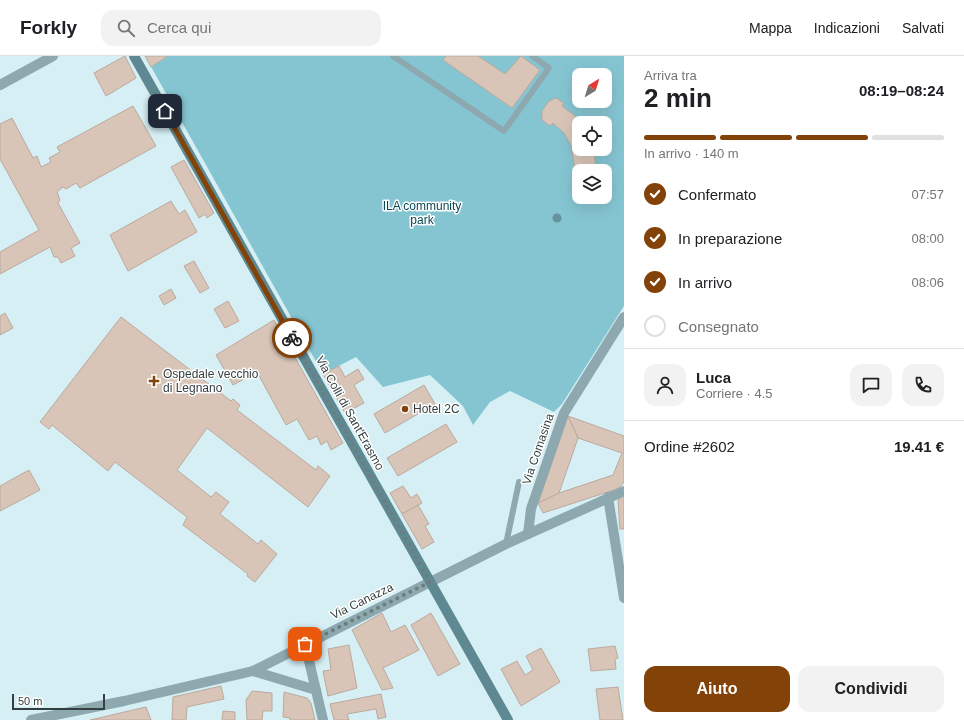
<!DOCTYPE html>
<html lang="it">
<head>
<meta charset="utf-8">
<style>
  :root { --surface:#fff; --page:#f2f2f2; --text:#202124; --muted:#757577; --line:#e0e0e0; --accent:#824208 }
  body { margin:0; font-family:Helvetica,sans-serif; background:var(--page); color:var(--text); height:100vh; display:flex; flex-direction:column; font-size:15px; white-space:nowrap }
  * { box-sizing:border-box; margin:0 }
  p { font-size:13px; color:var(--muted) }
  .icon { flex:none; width:22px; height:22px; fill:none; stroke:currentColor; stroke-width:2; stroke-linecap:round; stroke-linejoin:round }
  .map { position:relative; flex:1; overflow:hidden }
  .sheet { display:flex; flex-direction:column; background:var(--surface); width:340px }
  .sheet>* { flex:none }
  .needle { width:26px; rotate:38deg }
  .fabs { position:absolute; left:572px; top:12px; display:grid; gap:8px }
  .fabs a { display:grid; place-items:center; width:40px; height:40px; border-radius:8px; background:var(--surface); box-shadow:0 4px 16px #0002; font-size:20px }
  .scale { position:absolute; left:12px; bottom:10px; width:93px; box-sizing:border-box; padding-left:4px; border:2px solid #343f41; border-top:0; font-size:11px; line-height:14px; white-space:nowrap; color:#343f41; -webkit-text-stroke:3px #fff; paint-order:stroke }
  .pin { position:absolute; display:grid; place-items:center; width:34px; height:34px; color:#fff; margin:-17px; border-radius:8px; box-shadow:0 2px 6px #0006 }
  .courier { position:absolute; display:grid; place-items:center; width:40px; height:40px; margin:-20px; border:3px solid #824208; border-radius:50%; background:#fff; color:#222; box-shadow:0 1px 5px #0007 }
  .headline em { font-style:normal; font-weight:800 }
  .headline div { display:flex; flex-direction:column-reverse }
  .headline { display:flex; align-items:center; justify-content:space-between; height:68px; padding:0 20px }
  h1 { font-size:26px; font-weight:800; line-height:30px }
  .bar { display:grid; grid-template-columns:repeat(4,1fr); gap:6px 4px; align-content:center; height:48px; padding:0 20px }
  .bar i { height:5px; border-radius:3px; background:var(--line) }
  .bar .active { background:var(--accent) }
  .bar p { grid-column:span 4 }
  .line { display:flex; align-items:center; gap:10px; padding:0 20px; border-top:1px solid var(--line) }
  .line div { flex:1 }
  .round { display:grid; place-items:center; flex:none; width:42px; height:42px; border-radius:12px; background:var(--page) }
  ol { padding:0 20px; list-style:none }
  li { display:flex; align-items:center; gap:12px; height:44px }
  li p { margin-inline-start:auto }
  li .icon { padding:4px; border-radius:50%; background:var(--accent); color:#fff; stroke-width:4 }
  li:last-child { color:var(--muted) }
  li i { width:22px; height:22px; border:2px solid var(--line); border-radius:50% }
  .cta { display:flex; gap:8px; margin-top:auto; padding:8px 20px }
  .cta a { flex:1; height:46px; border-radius:12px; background:var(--accent); color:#fff; font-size:16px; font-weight:800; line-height:46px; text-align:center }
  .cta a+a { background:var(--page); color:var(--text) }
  header { display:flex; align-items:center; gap:24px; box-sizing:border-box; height:56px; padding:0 20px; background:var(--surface); border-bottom:1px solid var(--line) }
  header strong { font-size:19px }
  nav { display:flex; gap:22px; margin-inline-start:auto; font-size:14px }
  .search { width:280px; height:36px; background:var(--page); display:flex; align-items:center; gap:10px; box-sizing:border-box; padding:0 14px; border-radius:12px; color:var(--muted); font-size:15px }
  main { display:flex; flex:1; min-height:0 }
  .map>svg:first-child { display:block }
</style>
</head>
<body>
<header>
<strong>Forkly</strong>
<div class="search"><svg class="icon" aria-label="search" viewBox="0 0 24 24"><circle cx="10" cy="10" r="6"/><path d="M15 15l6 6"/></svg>Cerca qui</div>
<nav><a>Mappa</a><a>Indicazioni</a><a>Salvati</a></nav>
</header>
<main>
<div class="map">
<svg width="624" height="664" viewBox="0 0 624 664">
  <rect width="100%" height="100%" fill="#d5eff4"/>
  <path fill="#85c5d2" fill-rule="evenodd" d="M145 0H624V250L562 348 554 356 510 335 490 346 473 369 463 350 430 319 383 331 356 301 323 318ZM579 19H605V45H579ZM579 67H605V93H579ZM579 115H605V141H579Z"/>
  <g fill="#d9c5b8" stroke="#bca99d">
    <polygon points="125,0 136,22 106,40 94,17"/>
    <polygon points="145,0 168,0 151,11"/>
    <polygon points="446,0 478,0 505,18 521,0 540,14 512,52 443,4"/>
    <polygon points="556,42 564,47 562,50 574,59 580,67 579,93 594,93 596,115 579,115 579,131 573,128 572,120 576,120 571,89 564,77 553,67 550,70 542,64 542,55 549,45"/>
    <polygon points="133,50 156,90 80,132 76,127 66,133 63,131 57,136 60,144 58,147 80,187 71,192 75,200 61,207 58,201 54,201 50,191 0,218 0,196 39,174 0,103 0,68 12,62 33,102 37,100 41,111 51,106 49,102 60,96 57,91"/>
    <polygon points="184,104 214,157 207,162 205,158 199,162 171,111"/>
    <polygon points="171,145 179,158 185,154 197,176 128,215 110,179"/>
    <polygon points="194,205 209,232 200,237 184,210"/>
    <polygon points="171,233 176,242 164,249 159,240"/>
    <polygon points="228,245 239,265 225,272 214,253"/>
    <polygon points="5,257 13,272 0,279 0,260"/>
    <polygon points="121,261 231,345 233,343 240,349 237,354 316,414 318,410 330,420 308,451 207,372 177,414 211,441 216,436 229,446 220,458 258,488 261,484 277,498 255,526 247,520 248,518 183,469 187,461 115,406 108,415 52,369 49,373 40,366"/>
    <polygon points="274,264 343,387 331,394 327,385 321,389 317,380 309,384 297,363 286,369 257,316 233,329 216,299"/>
    <polygon points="339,310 345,321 358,313 364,323 354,329 364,347 345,357 323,318"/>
    <polygon points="424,329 435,348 385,377 374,358"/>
    <polygon points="568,360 624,380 624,426 620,431 614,434 543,457 538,447 559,437 613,419 622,397 578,382"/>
    <polygon points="568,360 578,382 559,437 538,447"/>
    <polygon points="446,368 457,386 398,420 387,402"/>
    <polygon points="29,414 40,434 0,455 0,430"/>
    <polygon points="403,430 411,442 417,438 422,447 402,458 390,437"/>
    <polygon points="624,439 624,473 620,473 618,444"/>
    <polygon points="418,449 429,468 425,470 434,486 422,493 402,458"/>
    <polygon points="382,557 391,576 405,569 419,594 383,612 393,632 382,634 352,574"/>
    <polygon points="431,557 460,608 438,620 411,569"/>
    <polygon points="349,589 357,632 328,640 323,615 331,614 328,593"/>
    <polygon points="615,590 618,602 615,603 616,613 591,615 588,593"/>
    <polygon points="541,592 560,626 521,650 501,613 517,605 525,619 533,614 526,600"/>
    <polygon points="221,630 224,643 187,651 186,664 172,664 173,641"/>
    <polygon points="618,631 623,664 600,664 596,633"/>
    <polygon points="252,635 272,637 272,655 263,655 262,664 247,664 246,644"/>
    <polygon points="284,636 307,642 311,647 315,664 290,664 290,662 283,661"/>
    <polygon points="381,638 386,661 378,663 376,653 347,658 349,664 334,664 330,648"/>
    <polygon points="146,651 151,664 90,664"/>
    <polygon points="223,655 235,656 235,664 222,664"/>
  </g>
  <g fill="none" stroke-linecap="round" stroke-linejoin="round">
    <g stroke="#8da9af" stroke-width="6">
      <polyline points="393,0 504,75 549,12 532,0"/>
      <polyline points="506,488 519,426"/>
    </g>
    <g stroke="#8da9af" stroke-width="10">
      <polyline points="0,29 53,0"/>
      <polyline points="608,441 624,542"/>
      <polyline points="528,478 531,453 564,357 624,261"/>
      <polyline points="305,588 323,664"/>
      <polyline points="253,615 316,634"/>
      <polyline points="31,664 124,645 253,615 506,488 624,435"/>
    </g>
    <polyline stroke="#5f8992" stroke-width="10" points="134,0 508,664"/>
  </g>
  <circle fill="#65939b" cx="557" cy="162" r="4.5"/>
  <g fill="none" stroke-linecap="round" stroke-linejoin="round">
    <polyline stroke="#6c7d80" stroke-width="4" stroke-dasharray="0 7.2" points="292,282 430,526 305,588"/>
    <polyline stroke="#824208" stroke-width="5" points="165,55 292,282"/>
  </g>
  <g fill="#824208" stroke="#fff" stroke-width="1.5">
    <path d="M152 319h4v4h4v4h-4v4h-4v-4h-4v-4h4z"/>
    <circle cx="405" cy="353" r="4"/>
  </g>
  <g text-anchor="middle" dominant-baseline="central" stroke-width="3" stroke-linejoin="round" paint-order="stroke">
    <g font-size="12" fill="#094852" stroke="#fff">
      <text x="422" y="150">ILA community<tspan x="422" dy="14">park</tspan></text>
    </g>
    <g font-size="12" fill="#343f41" stroke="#fff" text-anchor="start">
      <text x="163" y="318">Ospedale vecchio<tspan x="163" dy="14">di Legnano</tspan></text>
      <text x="413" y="353">Hotel 2C</text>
    </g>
    <g font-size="12" fill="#343f41" stroke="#fff">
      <text transform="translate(350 357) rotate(61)">Via Colli di Sant'Erasmo</text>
      <text transform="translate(538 393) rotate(-71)">Via Comasina</text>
      <text transform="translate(362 545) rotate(-26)">Via Canazza</text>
    </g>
  </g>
</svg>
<div class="fabs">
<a><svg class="needle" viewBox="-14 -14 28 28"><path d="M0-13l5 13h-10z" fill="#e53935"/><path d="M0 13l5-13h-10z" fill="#757577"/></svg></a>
<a><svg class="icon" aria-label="locate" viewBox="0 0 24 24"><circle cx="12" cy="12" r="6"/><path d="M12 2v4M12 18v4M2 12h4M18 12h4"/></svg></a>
<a><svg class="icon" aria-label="layers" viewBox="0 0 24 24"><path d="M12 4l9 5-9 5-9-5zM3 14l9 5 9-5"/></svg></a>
</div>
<div class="scale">50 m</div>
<div class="pin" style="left:305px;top:588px;background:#ea580c"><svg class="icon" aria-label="bag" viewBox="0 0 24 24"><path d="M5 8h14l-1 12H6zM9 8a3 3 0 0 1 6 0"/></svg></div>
<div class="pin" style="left:165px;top:55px;background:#1f2937"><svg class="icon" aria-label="home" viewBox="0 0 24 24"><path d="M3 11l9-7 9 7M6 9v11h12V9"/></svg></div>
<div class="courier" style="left:292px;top:282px"><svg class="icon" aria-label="bike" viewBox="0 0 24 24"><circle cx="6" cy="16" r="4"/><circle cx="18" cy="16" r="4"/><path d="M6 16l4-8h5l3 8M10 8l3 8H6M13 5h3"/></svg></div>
</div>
<section class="sheet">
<div class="headline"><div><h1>2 min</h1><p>Arriva tra</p></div><em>08:19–08:24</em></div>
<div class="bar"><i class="active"></i><i class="active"></i><i class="active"></i><i></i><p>In arrivo · 140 m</p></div>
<ol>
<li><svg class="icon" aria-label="check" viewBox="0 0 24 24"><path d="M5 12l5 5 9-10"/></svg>Confermato<p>07:57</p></li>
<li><svg class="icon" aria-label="check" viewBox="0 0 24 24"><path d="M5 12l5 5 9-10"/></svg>In preparazione<p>08:00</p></li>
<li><svg class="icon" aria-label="check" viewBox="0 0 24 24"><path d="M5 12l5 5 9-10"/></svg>In arrivo<p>08:06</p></li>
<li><i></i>Consegnato</li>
</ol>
<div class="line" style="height:72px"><a class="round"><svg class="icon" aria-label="person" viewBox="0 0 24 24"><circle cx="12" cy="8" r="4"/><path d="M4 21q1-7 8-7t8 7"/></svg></a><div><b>Luca</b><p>Corriere · 4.5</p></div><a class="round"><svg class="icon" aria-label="chat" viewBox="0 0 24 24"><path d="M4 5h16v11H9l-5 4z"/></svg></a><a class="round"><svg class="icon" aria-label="phone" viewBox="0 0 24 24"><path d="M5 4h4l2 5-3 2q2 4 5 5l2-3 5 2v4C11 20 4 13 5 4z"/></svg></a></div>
<div class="line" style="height:52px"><div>Ordine #2602</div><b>19.41 €</b></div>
<div class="cta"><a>Aiuto</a><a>Condividi</a></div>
</section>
</main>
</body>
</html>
